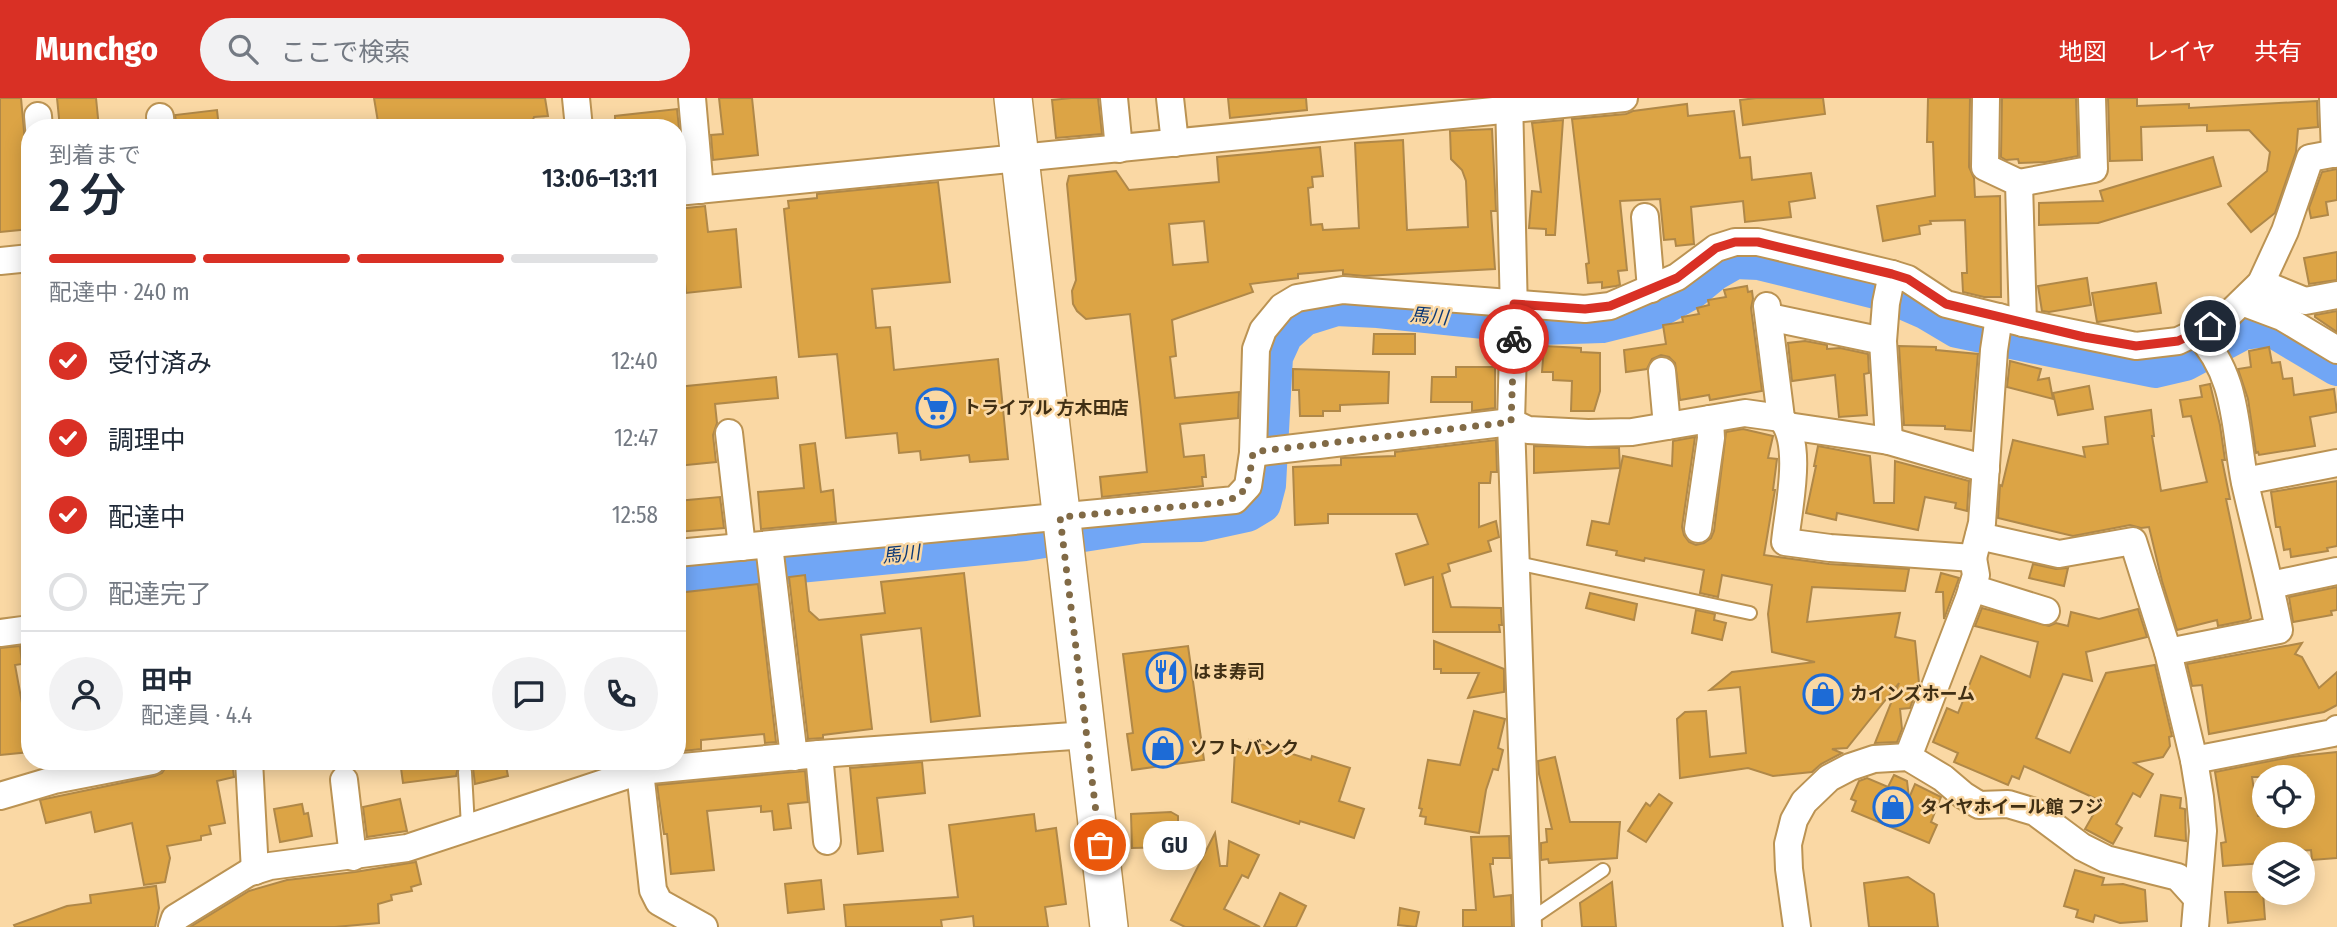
<!DOCTYPE html>
<html lang="ja">
<head>
<meta charset="utf-8">
<style>
  :root { --surface:#fff; --page:#f2f2f3; --text:#1f2937; --muted:#747a83; --line:#e0e1e3; --accent:#d93025 }
  body { margin:0; font-family:"Fira Sans Condensed","Noto Sans JP",sans-serif; background:var(--page); color:var(--text); height:100vh; display:flex; flex-direction:column; font-size:26px; white-space:nowrap }
  * { box-sizing:border-box; margin:0 }
  p { font-size:23px; color:var(--muted) }
  .icon { flex:none; width:38px; height:38px; fill:none; stroke:currentColor; stroke-width:2; stroke-linecap:round; stroke-linejoin:round }
  .map { position:relative; flex:1; overflow:hidden }
  .drawer { position:absolute; left:21px; top:21px; width:665px; height:651px; display:flex; flex-direction:column; background:var(--surface); border-radius:28px; box-shadow:0 4px 18px #0003 }
  .drawer>* { flex:none }
  .controls { position:absolute; left:2252px; top:667px; display:grid; gap:14px }
  .controls a { display:grid; place-items:center; width:63px; height:63px; border-radius:50%; background:var(--surface); box-shadow:0 4px 18px #0003; font-size:35px }
  .pin { position:absolute; display:grid; place-items:center; width:60px; height:60px; color:#fff; margin:-30px; border:4px solid #fff; border-radius:50%; box-shadow:0 2px 7px #0007 }
  .courier { position:absolute; display:grid; place-items:center; width:70px; height:70px; margin:-35px; border:5px solid #d93025; border-radius:50%; background:#fff; color:#222; box-shadow:0 2px 9px #0007 }
  .bubble { position:absolute; height:49px; border-radius:24px; background:var(--surface); box-shadow:0 4px 18px #0003; font-size:23px; font-weight:600; line-height:49px; text-align:center }
  .head em { font-style:normal; font-weight:600 }
  .head div { display:flex; flex-direction:column-reverse }
  .head { display:flex; align-items:center; justify-content:space-between; height:119px; padding:0 28px }
  h1 { font-size:46px; font-weight:600; line-height:52px }
  .bar { display:grid; grid-template-columns:repeat(4,1fr); gap:10px 7px; align-content:center; height:84px; padding:0 28px }
  .bar i { height:9px; border-radius:5px; background:var(--line) }
  .bar .current { background:var(--accent) }
  .bar p { grid-column:span 4 }
  .line { display:flex; align-items:center; gap:18px; padding:0 28px; border-top:2px solid var(--line) }
  .line div { flex:1 }
  .round { display:grid; place-items:center; flex:none; width:74px; height:74px; border-radius:37px; background:var(--page) }
  ol { padding:0 28px; list-style:none }
  li { display:flex; align-items:center; gap:21px; height:77px }
  li p { margin-inline-start:auto }
  li .icon { padding:7px; border-radius:50%; background:var(--accent); color:#fff; stroke-width:4 }
  li:last-child { color:var(--muted) }
  li i { width:38px; height:38px; border:4px solid var(--line); border-radius:50% }
  header { display:flex; align-items:center; gap:42px; box-sizing:border-box; height:98px; padding:0 35px; background:var(--accent); color:#fff }
  header strong { font-size:33px }
  nav { display:flex; gap:38px; margin-inline-start:auto; font-size:24px }
  .search { width:490px; height:63px; background:var(--page); display:flex; align-items:center; gap:18px; box-sizing:border-box; padding:0 24px; border-radius:38px; color:var(--muted); font-size:26px }
  .map>svg:first-child { display:block }
</style>
</head>
<body>
<header>
<strong>Munchgo</strong>
<div class="search"><svg class="icon" aria-label="search" viewBox="0 0 24 24"><circle cx="10" cy="10" r="6"/><path d="M15 15l6 6"/></svg>ここで検索</div>
<nav><a>地図</a><a>レイヤ</a><a>共有</a></nav>
</header>
<div class="map">
<svg width="2337" height="829" viewBox="0 0 2337 829">
  <rect width="100%" height="100%" fill="#fad8a4"/>
  <g fill="none" stroke-linecap="round" stroke-linejoin="round">
    <polyline stroke="#71a6f5" stroke-width="38" points="677,478 1025,444 1141,426 1201,425 1247,415 1262,406 1267,387 1274,259 1284,237 1304,219 1336,209 1378,211 1541,228 1602,226 1654,213 1692,192 1714,174 1735,162 1759,163 1884,194 1925,212 1957,231 2155,271 2185,264 2243,233 2260,231 2275,232 2337,269"/>
  </g>
  <g fill="#dca445" stroke="#b08848" stroke-width="2" fill-rule="evenodd">
    <polygon points="0,0 21,0 25,44 23,44 30,84 30,131 0,134"/>
    <polygon points="57,0 96,0 99,30 60,30"/>
    <polygon points="374,0 545,0 548,18 534,19 530,30 379,30"/>
    <polygon points="719,0 752,0 758,57 713,62 711,37 723,36"/>
    <polygon points="1071,0 1098,0 1102,36 1056,40 1052,2"/>
    <polygon points="1228,0 1306,0 1307,12 1230,20"/>
    <polygon points="1756,0 1823,0 1825,16 1743,27 1740,2"/>
    <polygon points="1928,0 1970,0 1969,69 1974,80 1975,99 2000,98 2001,199 1984,199 1963,194 1962,175 1967,175 1965,122 1930,123 1931,126 1919,128 1920,136 1883,143 1877,108 1935,98 1933,44 1927,44"/>
    <polygon points="2002,0 2076,0 2078,58 2046,64 2019,65 2018,61 2006,62 2001,59"/>
    <polygon points="2108,0 2137,0 2137,8 2189,6 2189,10 2317,3 2318,29 2298,31 2296,54 2275,115 2251,134 2228,106 2267,73 2270,54 2249,32 2207,33 2207,27 2141,29 2142,62 2110,63"/>
    <polygon points="1687,6 1688,18 1734,13 1740,60 1750,59 1752,82 1811,75 1815,100 1789,104 1791,119 1745,124 1743,103 1691,109 1694,146 1676,148 1675,141 1664,142 1660,101 1620,103 1627,172 1618,173 1620,187 1616,188 1602,190 1602,184 1588,185 1586,166 1589,165 1572,21 1626,16 1633,13"/>
    <polygon points="677,11 679,30 615,30 615,18"/>
    <polygon points="217,12 219,30 177,30 175,17"/>
    <polygon points="1563,22 1555,137 1546,137 1546,131 1529,130 1532,93 1541,94 1532,25"/>
    <path d="M1492 31 1496 113H1491L1495 171 1364 178 1343 176V172L1298 176V180L1250 186 1253 194 1172 222 1176 258 1170 259 1175 300 1239 294 1238 320 1180 326 1184 359 1204 357 1206 379H1202L1203 388 1102 399 1100 379 1147 374 1140 304 1130 216 1086 221 1077 213 1073 206 1072 193 1076 182 1067 86 1069 78 1116 73 1129 92 1219 84 1217 59 1320 49 1323 78 1312 79 1313 89 1308 90 1311 127 1322 126 1323 132 1359 130 1355 45 1403 42 1407 132 1468 129 1466 83 1462 72 1451 61 1450 33ZM1204 123 1208 164 1173 167 1169 126Z"/>
    <polygon points="2213,59 2221,88 2098,125 2039,127 2039,105 2103,103 2100,93"/>
    <polygon points="2337,71 2337,102 2326,104 2328,117 2311,120 2309,110 2322,74"/>
    <polygon points="938,84 950,184 872,191 876,230 890,229 894,272 998,261 1008,361 970,364 969,357 921,362 920,353 899,355 897,335 846,340 837,256 799,259 784,111 789,110 788,103 817,100 817,96"/>
    <polygon points="705,108 708,134 736,131 741,189 686,195 678,111"/>
    <polygon points="2337,154 2337,182 2309,186 2304,160"/>
    <polygon points="2087,180 2091,207 2049,214 2042,213 2038,188"/>
    <polygon points="2156,185 2161,215 2097,224 2092,195"/>
    <polygon points="1747,188 1748,194 1752,193 1753,201 1751,210 1762,293 1710,302 1709,297 1680,302 1675,265 1669,259 1661,257 1652,261 1647,271 1626,274 1624,252 1666,246 1663,227 1683,224 1682,219 1699,216 1697,210 1709,207 1708,202 1726,199 1724,192"/>
    <polygon points="2337,213 2337,234 2315,219 2315,217"/>
    <polygon points="1374,236 1415,236 1415,256 1373,256"/>
    <polygon points="1805,243 1827,247 1827,251 1840,250 1868,256 1869,275 1864,276 1867,317 1839,319 1835,277 1792,283 1788,245"/>
    <polygon points="1544,248 1581,250 1581,254 1600,255 1600,293 1594,313 1571,313 1572,283 1553,282 1553,274 1542,274"/>
    <polygon points="1899,248 1936,249 1936,252 1978,256 1971,333 1945,331 1945,328 1904,327"/>
    <polygon points="2269,249 2272,265 2280,264 2283,281 2292,280 2294,297 2334,291 2337,314 2310,319 2315,348 2259,357 2258,354 2256,355 2248,301 2238,271 2251,269 2249,253"/>
    <polygon points="2010,263 2041,271 2038,282 2049,280 2053,301 2007,289"/>
    <polygon points="1456,269 1495,269 1495,310 1472,313 1472,304 1431,304 1432,279 1456,279"/>
    <polygon points="1293,271 1389,274 1388,305 1340,307 1340,313 1323,313 1323,318 1300,318 1299,292 1293,292"/>
    <polygon points="776,279 778,300 715,306 717,325 713,337 716,364 677,368 677,289"/>
    <polygon points="2210,286 2220,327 2225,362 2222,362 2230,401 2226,401 2251,520 2248,522 2218,528 2217,522 2177,532 2162,483 2149,429 2141,430 2130,427 2073,438 1998,420 2000,387 2002,388 2013,342 2085,359 2083,349 2108,346 2105,319 2151,312 2154,338 2152,338 2161,393 2207,384 2191,318 2183,319 2180,302 2202,299 2200,288"/>
    <polygon points="2089,288 2093,311 2058,317 2053,295"/>
    <polygon points="1743,331 1773,338 1768,360 1777,361 1773,392 1775,392 1764,457 1829,466 1909,471 1905,493 1812,489 1807,524 1900,515 1895,539 1915,543 1919,585 1910,610 1900,611 1902,631 1897,644 1875,645 1899,585 1847,650 1832,651 1842,655 1821,666 1812,674 1773,678 1748,670 1680,680 1677,621 1685,614 1706,613 1710,659 1746,655 1740,589 1710,592 1732,574 1815,564 1772,554 1768,516 1772,487 1722,477 1718,499 1700,495 1704,472 1645,460 1644,463 1616,457 1617,453 1587,447 1592,423 1609,426 1623,358 1672,368 1673,343 1695,339 1682,429 1684,437 1689,444 1696,447 1704,445 1711,440 1714,433 1726,334"/>
    <polygon points="1496,342 1497,374 1491,374 1490,385 1479,385 1479,429 1496,423 1499,439 1488,443 1491,453 1448,466 1450,473 1442,476 1451,509 1501,510 1502,527 1499,527 1500,534 1433,534 1433,479 1405,487 1396,456 1428,446 1417,416 1328,416 1328,425 1295,427 1293,369 1341,367 1341,360 1395,358 1395,354"/>
    <polygon points="815,345 821,394 833,392 836,424 761,431 758,394 804,390 800,347"/>
    <polygon points="1534,348 1619,350 1620,370 1534,375"/>
    <polygon points="1818,348 1870,358 1874,405 1894,405 1895,363 1969,383 1967,413 1955,410 1956,405 1925,399 1918,432 1837,415 1836,422 1806,415 1816,368 1814,368"/>
    <polygon points="2337,383 2337,448 2327,450 2328,453 2291,459 2290,451 2284,452 2280,429 2276,429 2271,394"/>
    <polygon points="720,399 724,430 677,434 677,403"/>
    <polygon points="2033,466 2056,471 2068,470 2064,488 2029,480"/>
    <polygon points="964,475 980,618 931,624 921,530 861,537 872,631 823,637 823,640 808,641 789,479 805,477 809,513 819,522 885,515 881,484"/>
    <polygon points="1941,475 1959,480 1944,521 1943,494 1936,494"/>
    <polygon points="758,486 776,644 765,645 764,636 701,642 701,651 683,653 683,649 677,649 677,495"/>
    <polygon points="2337,489 2337,512 2331,513 2332,517 2293,524 2289,499"/>
    <polygon points="1590,495 1637,506 1634,522 1586,510"/>
    <polygon points="1982,510 2049,528 2056,525 2068,528 2071,514 2099,521 2138,511 2147,539 2086,554 2092,583 2063,576 2036,640 2070,655 2106,575 2155,567 2172,638 2169,639 2170,648 2163,659 2134,665 2153,676 2140,699 2133,695 2116,726 2122,730 2113,746 2085,731 2101,703 2024,668 2019,681 2012,678 2008,687 1954,664 1958,655 1933,644 1947,610 1958,615 1981,558 2030,579 2038,544 1975,528"/>
    <polygon points="1696,512 1715,516 1714,522 1726,525 1722,542 1692,535"/>
    <polygon points="1434,543 1504,571 1504,594 1468,600 1479,575 1441,575 1441,571 1434,571"/>
    <polygon points="2302,545 2295,556 2302,559 2319,590 2337,574 2337,607 2324,614 2209,636 2202,587 2192,588 2187,566"/>
    <polygon points="20,548 22,566 15,567 26,627 30,627 30,654 0,657 0,550"/>
    <polygon points="1188,548 1204,662 1132,672 1127,636 1133,635 1123,556"/>
    <polygon points="1474,613 1505,621 1498,650 1503,652 1498,672 1493,671 1486,692 1479,735 1425,726 1426,719 1420,718 1422,711 1419,710 1428,662 1460,667"/>
    <polygon points="1249,642 1311,662 1312,658 1350,670 1339,703 1364,711 1354,740 1300,723 1299,726 1232,704 1235,652 1245,653"/>
    <path d="M2337 654V760L2312 762 2311 752 2264 756V765L2223 768 2221 745 2226 744 2215 674 2290 659ZM2252 679H2303V718H2258Z"/>
    <polygon points="1555,659 1570,724 1620,724 1617,760 1549,765 1548,761 1541,762 1541,745 1547,744 1546,731 1552,731 1539,676 1538,663"/>
    <polygon points="192,663 232,663 234,679 217,683 225,725 209,728 211,736 201,738 201,742 167,748 170,760 165,784 144,787 132,725 95,734 91,714 46,725 40,702 155,678 162,675 166,669"/>
    <polygon points="400,663 505,663 508,678 475,686 473,670 464,665 458,669 456,678 403,685"/>
    <polygon points="922,664 925,695 877,700 883,753 858,756 850,670"/>
    <polygon points="805,673 808,704 788,706 791,730 774,732 772,713 761,714 761,708 707,713 714,772 671,776 667,736 664,736 657,687"/>
    <polygon points="1894,677 1907,683 1909,700 1915,686 1941,699 1931,724 1937,727 1929,745 1852,713 1856,703 1851,701 1859,683 1867,680 1888,689"/>
    <polygon points="1659,696 1672,705 1646,744 1628,733 1646,705 1650,708"/>
    <polygon points="2161,697 2181,700 2180,710 2185,711 2186,743 2155,738"/>
    <polygon points="400,701 407,733 367,739 363,709"/>
    <polygon points="302,706 304,716 308,715 312,738 280,744 274,711"/>
    <polygon points="1171,714 1178,718 1178,749 1132,750 1131,716"/>
    <polygon points="1034,716 1036,733 1056,730 1066,806 1045,809 1048,829 974,829 973,818 941,822 942,829 846,829 844,807 958,799 949,727"/>
    <polygon points="1215,735 1220,768 1227,768 1229,743 1259,757 1248,780 1242,777 1224,811 1260,829 1185,829 1171,822"/>
    <polygon points="1509,738 1510,760 1493,760 1493,766 1490,766 1494,799 1511,797 1512,829 1463,829 1463,812 1476,812 1471,739"/>
    <polygon points="416,764 421,786 411,789 412,793 391,797 392,802 378,806 379,825 335,829 190,829 249,793 287,782 355,774"/>
    <polygon points="2075,772 2104,780 2102,787 2123,786 2145,792 2147,823 2120,825 2095,817 2093,824 2076,819 2078,812 2064,808"/>
    <polygon points="1908,779 1934,796 1938,829 1869,829 1864,785"/>
    <polygon points="821,782 824,811 788,815 785,786"/>
    <polygon points="1612,784 1616,829 1582,829 1580,805"/>
    <polygon points="156,788 159,810 155,829 15,829 14,827 67,808 91,805 90,797"/>
    <polygon points="2225,794 2263,794 2265,821 2228,825"/>
    <polygon points="1280,795 1306,808 1296,829 1264,829"/>
    <polygon points="1400,810 1419,814 1416,829 1398,827"/>
  </g>
  <g fill="none" stroke-linecap="round" stroke-linejoin="round">
    <g stroke="#bb9353" stroke-width="16">
      <g id="lane">
        <polyline points="1517,465 1750,515"/>
        <polyline points="465,674 468,729"/>
        <polyline points="1528,823 1603,772"/>
      </g>
    </g>
    <g stroke="#bb9353" stroke-width="30">
      <g id="street">
        <polyline points="576,0 579,30"/>
        <polyline points="692,0 700,92"/>
        <polyline points="1114,0 1119,51"/>
        <polyline points="1170,0 1175,45"/>
        <polyline points="1509,0 1514,216 1511,324 1528,829"/>
        <polyline points="1986,0 1985,69 2019,85 2023,225"/>
        <polyline points="2333,0 2335,56"/>
        <polyline points="38,18 39,30"/>
        <polyline points="160,19 161,30"/>
        <polyline points="2019,85 2094,71 2092,0"/>
        <polyline points="677,94 1624,0"/>
        <polyline points="1645,119 1651,191"/>
        <polyline points="0,163 30,160"/>
        <polyline points="2261,185 2305,203 2337,197"/>
        <polyline points="2242,204 2282,219 2337,252"/>
        <path d="M1767 208 1781 320C1804 345 1788 412 1785 444L1830 450 1973 460 1982 425 1994 252 1999 219"/>
        <polyline points="1769,219 1883,243"/>
        <polyline points="1662,273 1667,328"/>
        <polyline points="1788,328 1889,343 1986,371"/>
        <polyline points="729,335 742,449"/>
        <polyline points="1889,343 1883,243 1886,205 1892,176"/>
        <polyline points="1253,355 1511,324 1528,332 1588,335 1632,334 1745,315 1781,320"/>
        <polyline points="2245,383 2337,365"/>
        <polyline points="1698,431 1711,340 1710,321"/>
        <polyline points="1979,438 2059,456 2133,443 2168,554 2194,662 2200,699 2203,733 2195,829"/>
        <polyline points="769,447 794,659"/>
        <polyline points="677,455 1235,402 1248,388 1253,355 1256,251 1263,232 1282,209 1297,200 1343,192 1585,211 1610,208 1677,179 1716,150 1735,144 1758,144 1892,176 1908,181 1946,206 2023,225 2136,248 2178,243 2224,221 2261,185 2285,133 2310,60 2337,55"/>
        <polyline points="2271,487 2337,473"/>
        <polyline points="1972,490 2046,513"/>
        <polyline points="0,535 30,531"/>
        <path d="M2168 554 2279 532C2270 483 2256 434 2245 385 2234 330 2239 278 2196 234"/>
        <polyline points="819,656 1087,637"/>
        <polyline points="1908,659 1969,500 1976,477 1973,460"/>
        <polyline points="2194,662 2333,635 2337,631"/>
        <polyline points="249,663 255,773"/>
        <polyline points="642,663 640,673 653,792 659,804 704,829"/>
        <polyline points="344,682 353,759"/>
        <polyline points="0,698 54,682 152,663"/>
        <polyline points="172,829 175,820 248,775 270,768 407,750 640,673 819,656 827,743"/>
        <polyline points="1797,829 1789,771 1788,746 1794,722 1804,704 1829,680 1850,669 1874,661 1908,659 1943,680 1963,697 1979,707 2008,706 2035,714 2082,749 2106,761 2178,779 2196,799"/>
      </g>
    </g>
    <g stroke="#bb9353" stroke-width="40">
      <polyline id="secondary" points="1013,0 1109,829"/>
    </g>
    <use href="#lane" stroke="#fff" stroke-width="12"/>
    <use href="#street" stroke="#fff" stroke-width="26"/>
    <use href="#secondary" stroke="#fff" stroke-width="37"/>
  </g>
  <g fill="none" stroke-linecap="round" stroke-linejoin="round">
    <path stroke="#816a46" stroke-width="7" stroke-dasharray="0 12.6" d="M1100 747 1060 419 1218 405C1251 398 1248 384 1253 355L1260 353 1511 324 1514 241"/>
    <polyline stroke="#d93025" stroke-width="9" points="1514,241 1514,206 1585,211 1610,208 1677,180 1716,150 1735,144 1758,144 1892,176 1908,181 1946,206 2084,239 2136,248 2178,243 2210,228"/>
  </g>
  <defs>
    <g id="supermarket-ring" transform="scale(2.0125)"><circle r="9.5" fill="#fad8a4" stroke="#1d6bd6" stroke-width="1.5"/><path d="M-6-5.5h2.5l.6 2H6L4.5 2H-2.5L-4.4-4H-6ZM-1.5 3.2a1.3 1.3 0 1 0 .1 0ZM3 3.2a1.3 1.3 0 1 0 .1 0Z" fill="#1d6bd6"/></g>
    <g id="restaurant-ring" transform="scale(2.0125)"><circle r="9.5" fill="#fad8a4" stroke="#1d6bd6" stroke-width="1.5"/><path d="M-5-6h1v4h1v-4h1v4h1v-4h1v5L-1.5 .5V6h-2V.5L-5-1ZM5-6V6H3V1.5H1.5Q1.5-4 5-6Z" fill="#1d6bd6"/></g>
    <g id="shop-ring" transform="scale(2.0125)"><circle r="9.5" fill="#fad8a4" stroke="#1d6bd6" stroke-width="1.5"/><path d="M-5-2.5h2.3a2.7 3.5 0 0 1 5.4 0H5L5.5 6h-11ZM-1.5-2.5h3a1.5 2.3 0 0 0-3 0Z" fill="#1d6bd6"/></g>
  </defs>
  <g fill-rule="evenodd">
    <use href="#supermarket-ring" x="936" y="310"/>
    <use href="#restaurant-ring" x="1166" y="574"/>
    <use href="#shop-ring" x="1823" y="596"/>
    <use href="#shop-ring" x="1163" y="650"/>
    <use href="#shop-ring" x="1893" y="709"/>
  </g>
  <g text-anchor="middle" dominant-baseline="central" stroke-width="5" stroke-linejoin="round" paint-order="stroke">
    <g font-size="18" font-weight="bold" fill="#402f14" stroke="#fad8a4" text-anchor="start">
      <text x="963" y="310">トライアル 方木田店</text>
      <text x="1193" y="574">はま寿司</text>
      <text x="1850" y="596">カインズホーム</text>
      <text x="1190" y="650">ソフトバンク</text>
      <text x="1920" y="709">タイヤホイール館 フジ</text>
    </g>
    <g font-size="19" font-style="italic" fill="#0d3975" stroke="#fad8a4">
      <text transform="translate(1429 218) rotate(5)">馬川</text>
      <text transform="translate(901 456) rotate(-6)">馬川</text>
    </g>
  </g>
</svg>
<div class="controls">
<a><svg class="icon" aria-label="locate" viewBox="0 0 24 24"><circle cx="12" cy="12" r="6"/><path d="M12 2v4M12 18v4M2 12h4M18 12h4"/></svg></a>
<a><svg class="icon" aria-label="layers" viewBox="0 0 24 24"><path d="M12 4l9 5-9 5-9-5zM3 14l9 5 9-5"/></svg></a>
</div>
<div class="pin" style="left:1100px;top:747px;background:#ea580c"><svg class="icon" aria-label="bag" viewBox="0 0 24 24"><path d="M5 8h14l-1 12H6zM9 8a3 3 0 0 1 6 0"/></svg></div>
<div class="pin" style="left:2210px;top:228px;background:#1f2937"><svg class="icon" aria-label="home" viewBox="0 0 24 24"><path d="M3 11l9-7 9 7M6 9v11h12V9"/></svg></div>
<div class="courier" style="left:1514px;top:241px"><svg class="icon" aria-label="bike" viewBox="0 0 24 24"><circle cx="6" cy="16" r="4"/><circle cx="18" cy="16" r="4"/><path d="M6 16l4-8h5l3 8M10 8l3 8H6M13 5h3"/></svg></div>
<div class="bubble" style="left:1143px;top:723px;width:63px">GU</div>
<section class="drawer">
<div class="head"><div><h1>2 分</h1><p>到着まで</p></div><em>13:06–13:11</em></div>
<div class="bar"><i class="current"></i><i class="current"></i><i class="current"></i><i></i><p>配達中 · 240 m</p></div>
<ol>
<li><svg class="icon" aria-label="check" viewBox="0 0 24 24"><path d="M5 12l5 5 9-10"/></svg>受付済み<p>12:40</p></li>
<li><svg class="icon" aria-label="check" viewBox="0 0 24 24"><path d="M5 12l5 5 9-10"/></svg>調理中<p>12:47</p></li>
<li><svg class="icon" aria-label="check" viewBox="0 0 24 24"><path d="M5 12l5 5 9-10"/></svg>配達中<p>12:58</p></li>
<li><i></i>配達完了</li>
</ol>
<div class="line" style="height:126px"><a class="round"><svg class="icon" aria-label="person" viewBox="0 0 24 24"><circle cx="12" cy="8" r="4"/><path d="M4 21q1-7 8-7t8 7"/></svg></a><div><b>田中</b><p>配達員 · 4.4</p></div><a class="round"><svg class="icon" aria-label="chat" viewBox="0 0 24 24"><path d="M4 5h16v11H9l-5 4z"/></svg></a><a class="round"><svg class="icon" aria-label="phone" viewBox="0 0 24 24"><path d="M5 4h4l2 5-3 2q2 4 5 5l2-3 5 2v4C11 20 4 13 5 4z"/></svg></a></div>
</section>
</div>
</body>
</html>
